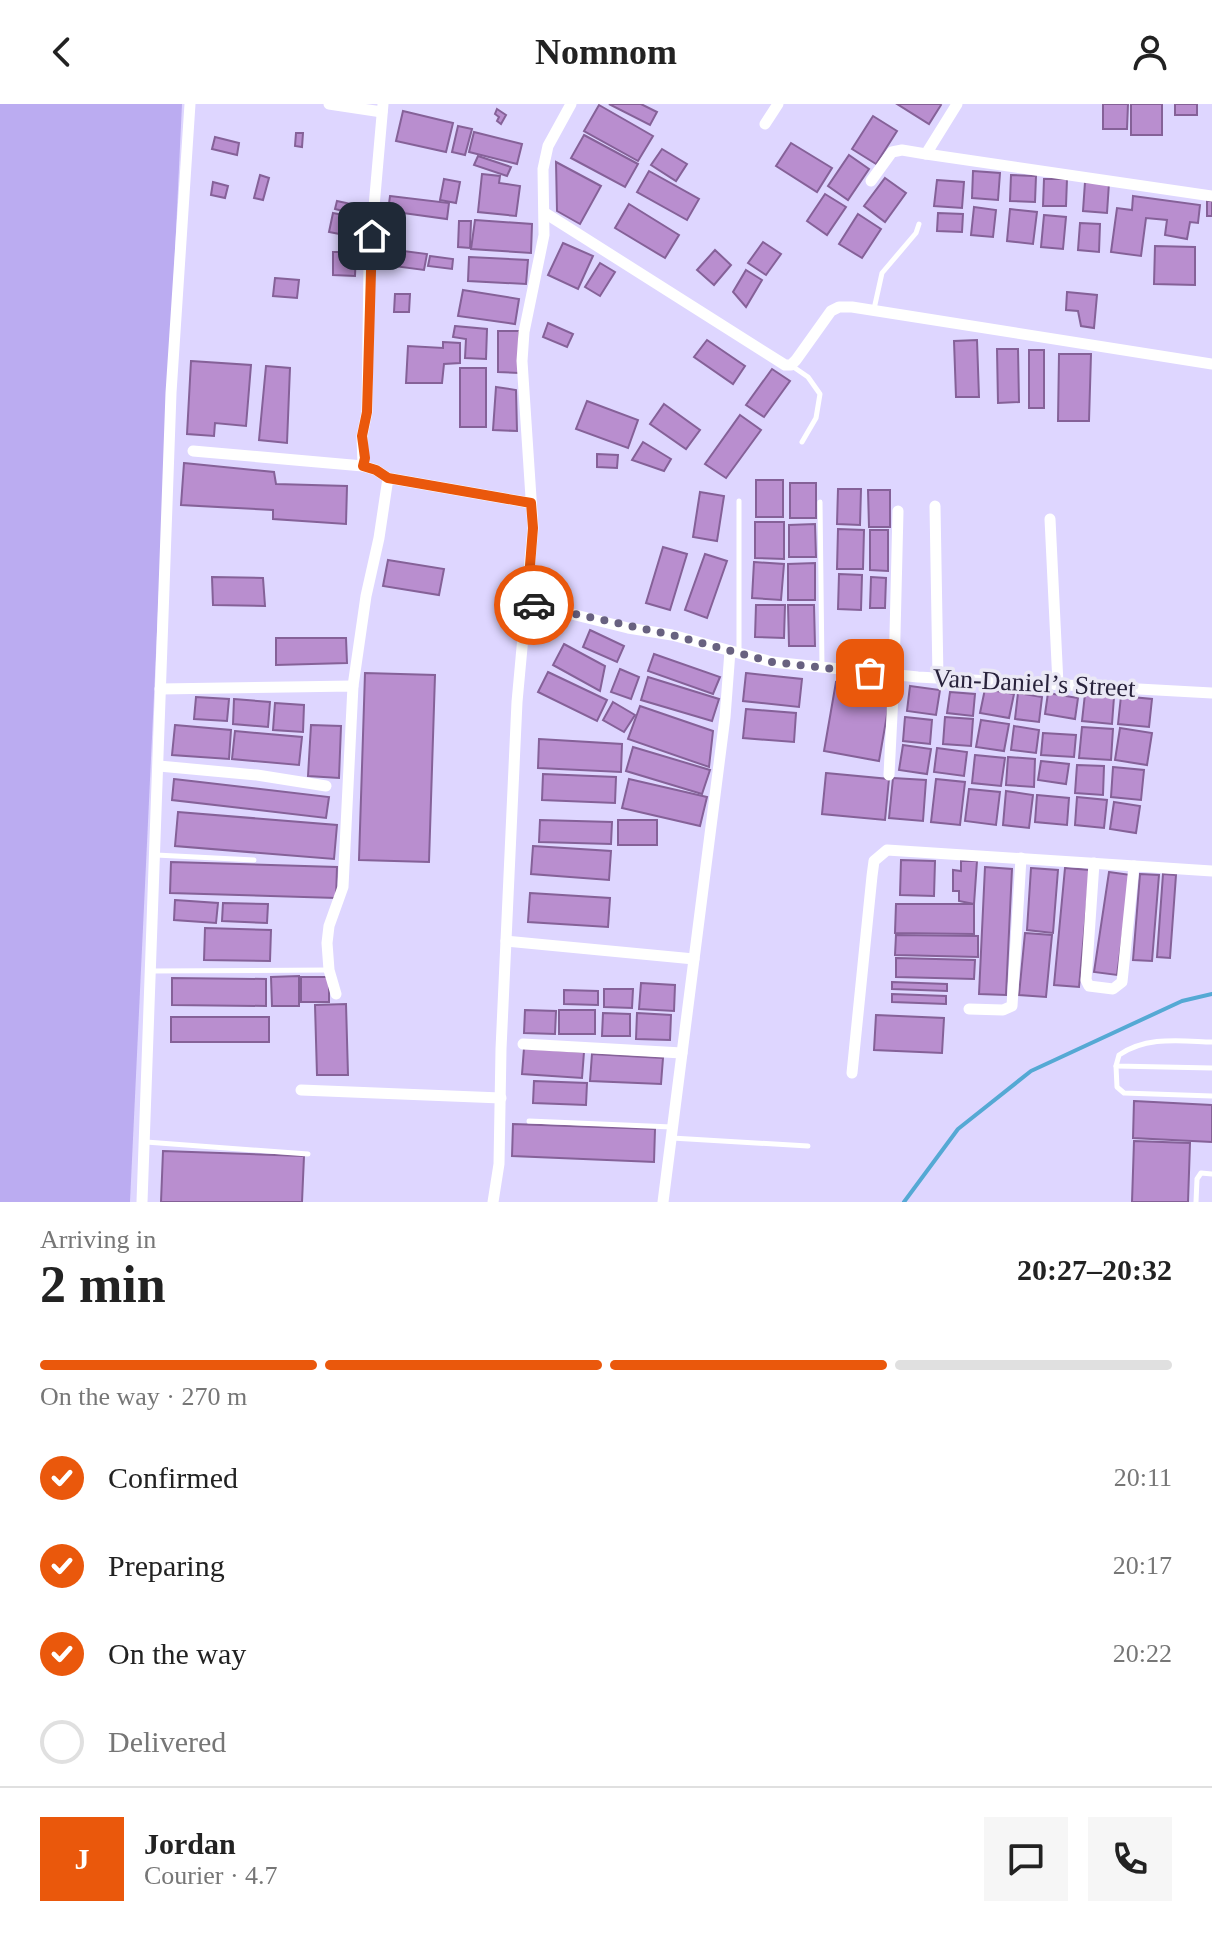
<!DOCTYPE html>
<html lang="en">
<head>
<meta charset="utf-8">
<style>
  :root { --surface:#fff; --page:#f6f6f6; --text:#222; --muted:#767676; --line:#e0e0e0; --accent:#ea580c }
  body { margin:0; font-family:Georgia,serif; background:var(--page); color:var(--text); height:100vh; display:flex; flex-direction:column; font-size:30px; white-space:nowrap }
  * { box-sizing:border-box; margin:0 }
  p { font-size:26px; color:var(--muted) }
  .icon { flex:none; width:44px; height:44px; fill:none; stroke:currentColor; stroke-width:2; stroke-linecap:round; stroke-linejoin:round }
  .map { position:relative; height:1098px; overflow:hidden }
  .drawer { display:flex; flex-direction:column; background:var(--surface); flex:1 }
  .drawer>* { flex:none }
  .pin { position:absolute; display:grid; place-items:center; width:68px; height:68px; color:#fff; margin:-34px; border-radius:16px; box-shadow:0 4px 12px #0006 }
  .courier { position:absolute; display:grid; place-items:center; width:80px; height:80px; margin:-40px; border:6px solid #ea580c; border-radius:50%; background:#fff; color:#222; box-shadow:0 2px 10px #0007 }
  .head em { font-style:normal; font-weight:600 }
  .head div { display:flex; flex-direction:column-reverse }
  .head { display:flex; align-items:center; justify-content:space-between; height:136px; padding:0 40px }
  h1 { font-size:52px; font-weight:600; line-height:60px }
  .bar { display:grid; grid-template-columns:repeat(4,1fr); gap:12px 8px; align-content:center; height:96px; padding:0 40px }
  .bar i { height:10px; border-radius:6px; background:var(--line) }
  .bar .selected { background:var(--accent) }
  .bar p { grid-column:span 4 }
  .line { display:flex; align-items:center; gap:20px; padding:0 40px; border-top:2px solid var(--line) }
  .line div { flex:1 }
  .round { display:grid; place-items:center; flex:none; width:84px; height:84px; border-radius:0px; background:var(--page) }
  ol { padding:0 40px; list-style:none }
  li { display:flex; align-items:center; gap:24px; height:88px }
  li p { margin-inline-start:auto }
  li .icon { padding:8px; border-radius:50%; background:var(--accent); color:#fff; stroke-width:4 }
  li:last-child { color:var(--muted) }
  li i { width:44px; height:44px; border:4px solid var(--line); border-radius:50% }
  header { display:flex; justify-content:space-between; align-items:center; height:104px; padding:0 40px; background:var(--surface); font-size:36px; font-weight:600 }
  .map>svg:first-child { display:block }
</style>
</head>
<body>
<header><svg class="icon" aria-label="back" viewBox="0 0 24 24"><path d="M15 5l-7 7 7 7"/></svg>Nomnom<svg class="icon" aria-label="person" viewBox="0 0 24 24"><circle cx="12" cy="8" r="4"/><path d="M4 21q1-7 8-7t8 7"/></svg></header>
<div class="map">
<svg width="1212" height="1098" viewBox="0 0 1212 1098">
  <rect width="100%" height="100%" fill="#ded6ff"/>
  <polygon fill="#bbacf1" points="0,0 182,0 130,1098 0,1098"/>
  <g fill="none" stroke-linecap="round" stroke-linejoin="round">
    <polyline stroke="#55a9d4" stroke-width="4" points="904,1098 958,1025 1031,967 1182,897 1212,890"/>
  </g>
  <g fill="#b98ecf" stroke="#856198" stroke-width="2">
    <polygon points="609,0 641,0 657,8 650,21"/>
    <polygon points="897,0 940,0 941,1 929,20"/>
    <polygon points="1103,0 1128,0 1127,25 1103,25"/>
    <rect x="1131" y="0" width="31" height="31"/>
    <rect x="1175" y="0" width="22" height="11"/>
    <polygon points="599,1 653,32 638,57 584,27"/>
    <polygon points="497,5 506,11 501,20 497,17 499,13 495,10"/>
    <polygon points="403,7 453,19 446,48 396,37"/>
    <polygon points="873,12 897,27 876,60 852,45"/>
    <polygon points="458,22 472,25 465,51 452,48"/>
    <polygon points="474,28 522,40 517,60 469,48"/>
    <polygon points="296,29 303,29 302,43 295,42"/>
    <polygon points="584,31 638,60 625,83 571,54"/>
    <polygon points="215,33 239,39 237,51 212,45"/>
    <polygon points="791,39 832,64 817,88 776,62"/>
    <polygon points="662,45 687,60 676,77 651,61"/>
    <polygon points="849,51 869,65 848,96 828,82"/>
    <polygon points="478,52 511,63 507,72 474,61"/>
    <polygon points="556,58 601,82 580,120 557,107"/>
    <polygon points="649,67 699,95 687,116 637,88"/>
    <polygon points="973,67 1000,69 998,96 972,94"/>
    <polygon points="482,70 500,72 499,79 520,82 516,112 478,108"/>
    <polygon points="260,71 269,74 263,96 254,94"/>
    <polygon points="1011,71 1036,72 1035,98 1010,97"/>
    <polygon points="885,74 906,89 885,118 864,102"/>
    <polygon points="444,75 460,78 456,99 440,96"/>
    <polygon points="1044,75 1067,75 1066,102 1043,102"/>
    <polygon points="937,76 964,78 962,104 934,102"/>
    <polygon points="213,78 228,82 225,94 211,91"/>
    <polygon points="1085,78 1109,79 1107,109 1083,107"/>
    <polygon points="825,90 846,103 827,131 807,117"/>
    <polygon points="390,92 449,99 447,115 388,107"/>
    <polygon points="1133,92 1200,101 1198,119 1190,118 1187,135 1165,131 1167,116 1146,114 1141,152 1111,148 1117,104 1132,106"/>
    <polygon points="337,97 351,100 351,109 335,105"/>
    <rect x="1207" y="97" width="5" height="15"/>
    <polygon points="629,100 679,131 665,154 615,124"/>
    <polygon points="974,103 996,106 993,133 971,131"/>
    <polygon points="1010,105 1037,108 1033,140 1007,137"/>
    <polygon points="333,109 359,114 355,133 329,128"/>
    <polygon points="938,109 963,110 962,128 937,127"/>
    <polygon points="858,110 881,125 862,154 839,140"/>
    <polygon points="1044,111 1066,113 1063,145 1041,143"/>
    <polygon points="475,116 532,120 531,149 471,145"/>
    <polygon points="459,117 471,117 470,144 458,143"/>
    <polygon points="1080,119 1100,120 1099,148 1078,146"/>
    <polygon points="763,138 781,150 766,171 748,159"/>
    <polygon points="563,139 593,152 578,185 548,171"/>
    <polygon points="1155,142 1195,143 1195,181 1154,180"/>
    <polygon points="388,145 427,150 424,166 386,161"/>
    <polygon points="715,146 731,161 714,181 697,166"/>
    <polygon points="333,148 356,148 355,172 333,171"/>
    <polygon points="430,152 453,155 452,165 428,162"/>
    <polygon points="469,153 528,156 526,180 468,177"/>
    <polygon points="600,159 615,168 600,192 585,183"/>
    <polygon points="746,166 762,176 746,203 733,188"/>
    <polygon points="275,174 299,176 297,194 273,192"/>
    <polygon points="463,186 519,195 515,220 458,212"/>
    <polygon points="1067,188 1097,191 1094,224 1081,222 1078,207 1066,206"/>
    <polygon points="395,190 410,190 409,208 394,208"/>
    <polygon points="548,219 573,230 567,243 543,233"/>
    <polygon points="455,222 487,225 486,255 465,254 466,235 453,233"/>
    <polygon points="498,227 519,227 519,269 498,268"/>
    <polygon points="707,236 745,262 733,280 694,253"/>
    <polygon points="977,236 979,293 956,293 954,237"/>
    <polygon points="443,238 460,239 460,259 444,260 442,279 406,279 408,242 443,244"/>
    <polygon points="997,245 1018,245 1019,298 998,299"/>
    <rect x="1029" y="246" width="15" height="58"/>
    <polygon points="1059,250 1091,250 1089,317 1058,317"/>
    <polygon points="191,257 251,261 246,322 215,319 214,332 187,330"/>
    <polygon points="266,262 290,264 287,339 259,336"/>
    <rect x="460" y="264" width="26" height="59"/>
    <polygon points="772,265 790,277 764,313 746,301"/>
    <polygon points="496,283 516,286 517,327 493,326"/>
    <polygon points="587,297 638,316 628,344 576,325"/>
    <polygon points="664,300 700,326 686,345 650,320"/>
    <polygon points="740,311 761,326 726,374 705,360"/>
    <polygon points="643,338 671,355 664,367 632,356"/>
    <polygon points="597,350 618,351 617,364 597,363"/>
    <polygon points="184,359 274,368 276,380 347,382 346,420 273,415 273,406 181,401"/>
    <rect x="756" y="376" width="27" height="37"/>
    <rect x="790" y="379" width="26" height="35"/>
    <polygon points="838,385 861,385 860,421 837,420"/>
    <polygon points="868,386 890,386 890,423 869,423"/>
    <polygon points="700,388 724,392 717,437 693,433"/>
    <polygon points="755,418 784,418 784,455 755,454"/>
    <polygon points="815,420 816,453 789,453 789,421"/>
    <polygon points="838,425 864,426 863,465 837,465"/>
    <polygon points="870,426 888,426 888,467 870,466"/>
    <polygon points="663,443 687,450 670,506 646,499"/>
    <polygon points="705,450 727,457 707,514 685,506"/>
    <polygon points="388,456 444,465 439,491 383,482"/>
    <polygon points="754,458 784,460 781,496 752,494"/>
    <polygon points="815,459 815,496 788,496 788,460"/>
    <polygon points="839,470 862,471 861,506 838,505"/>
    <polygon points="212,473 263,474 265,502 213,501"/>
    <polygon points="871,473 886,474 885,504 870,504"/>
    <polygon points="756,501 785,501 784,534 755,533"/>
    <polygon points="788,501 814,501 815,542 789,542"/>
    <polygon points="590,526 624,542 617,558 583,543"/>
    <polygon points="276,534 346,534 347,559 276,561"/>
    <polygon points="564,540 605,562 600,587 553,561"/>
    <polygon points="654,550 720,573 713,590 648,567"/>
    <polygon points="620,565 639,573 631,595 611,588"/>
    <polygon points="548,568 607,596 597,617 538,588"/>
    <polygon points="365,569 435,571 429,758 359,756"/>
    <polygon points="746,569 802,575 799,603 743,597"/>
    <polygon points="648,573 719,595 712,617 641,596"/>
    <polygon points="836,578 891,588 879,657 824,647"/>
    <polygon points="910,582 940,586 936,611 907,607"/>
    <polygon points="985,585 1014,590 1009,614 980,609"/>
    <polygon points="950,588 975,590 973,612 947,609"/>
    <polygon points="1018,589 1042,593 1039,618 1015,615"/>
    <polygon points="1048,589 1078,594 1075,615 1045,610"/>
    <polygon points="1085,590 1114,593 1112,620 1082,617"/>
    <polygon points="1121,592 1152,595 1149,623 1118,620"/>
    <polygon points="196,593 229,595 227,617 194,615"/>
    <polygon points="234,595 270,598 268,623 233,620"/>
    <polygon points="613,598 635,611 624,628 603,616"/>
    <polygon points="275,599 304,601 303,628 273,626"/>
    <polygon points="640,602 713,627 709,663 628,635"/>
    <polygon points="746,605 796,609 794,638 743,634"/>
    <polygon points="905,613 932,616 930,640 903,637"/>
    <polygon points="945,613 973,615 971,642 943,640"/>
    <polygon points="981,616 1009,620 1004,647 976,643"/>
    <polygon points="175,621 231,626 229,655 172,651"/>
    <polygon points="311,621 341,622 339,674 308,672"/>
    <polygon points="1014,622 1039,626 1036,649 1011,646"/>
    <polygon points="1082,623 1113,625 1111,656 1079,654"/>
    <polygon points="1120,624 1152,629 1147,661 1115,656"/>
    <polygon points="235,627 302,633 299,661 232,655"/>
    <polygon points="1043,629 1076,631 1074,653 1041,651"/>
    <polygon points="539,635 622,640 621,668 538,664"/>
    <polygon points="903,641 931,645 927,670 899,666"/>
    <polygon points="633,643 710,666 702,690 626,667"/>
    <polygon points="937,644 967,648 964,672 934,668"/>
    <polygon points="975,651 1005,654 1001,682 972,679"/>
    <polygon points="1008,653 1035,655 1034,683 1006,681"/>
    <polygon points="1041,657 1069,660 1066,680 1038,676"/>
    <polygon points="1077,661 1104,662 1103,691 1075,689"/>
    <polygon points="1113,663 1144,666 1141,696 1111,693"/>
    <polygon points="826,669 889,675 885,716 822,710"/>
    <polygon points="543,670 616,673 615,699 542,696"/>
    <polygon points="893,674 926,676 923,717 889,714"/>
    <polygon points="174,675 329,693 326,714 172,696"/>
    <polygon points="629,675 707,693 700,722 622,704"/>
    <polygon points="936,675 965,678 960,721 931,718"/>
    <polygon points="969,685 1000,688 996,721 965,717"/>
    <polygon points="1006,687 1033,691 1029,724 1003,721"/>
    <polygon points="1037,691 1069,694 1067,721 1035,718"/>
    <polygon points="1077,693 1107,696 1104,724 1075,721"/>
    <polygon points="1114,698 1140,702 1136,729 1110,725"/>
    <polygon points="178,708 337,721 334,755 175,742"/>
    <polygon points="540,716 612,718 611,740 539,738"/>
    <rect x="618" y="716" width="39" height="25"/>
    <polygon points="533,742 611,747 609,776 531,770"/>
    <polygon points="901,756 935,757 934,792 900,791"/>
    <polygon points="961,757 977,757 974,800 959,797 959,787 953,787 953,766 961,767"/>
    <polygon points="171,758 337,763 336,794 170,789"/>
    <polygon points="985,763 1012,765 1006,891 979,890"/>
    <polygon points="1031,764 1058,766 1053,829 1027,826"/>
    <polygon points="1065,764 1090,766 1079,883 1054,881"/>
    <polygon points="1109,768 1131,771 1117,871 1094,868"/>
    <polygon points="1140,770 1159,771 1152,857 1133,856"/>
    <polygon points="1163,770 1176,771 1170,854 1157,853"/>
    <polygon points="530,789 610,794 608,823 528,818"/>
    <polygon points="175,796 218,799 216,819 174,816"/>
    <polygon points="223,799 268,800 267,819 222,817"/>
    <polygon points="896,800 974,800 974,830 895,829"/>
    <polygon points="205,824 271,826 270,857 204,856"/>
    <polygon points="1025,829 1052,831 1046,893 1019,891"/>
    <polygon points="896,831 978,832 978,853 895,851"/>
    <polygon points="896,854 975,856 974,875 896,873"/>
    <polygon points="299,872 299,902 272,902 271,873"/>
    <rect x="301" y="873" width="28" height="25"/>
    <polygon points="172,874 266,875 266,902 172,901"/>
    <polygon points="892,878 947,880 947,887 892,885"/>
    <polygon points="641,879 675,881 674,907 639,905"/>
    <polygon points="604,885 633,885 632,904 604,903"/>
    <polygon points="564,886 598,887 598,901 564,900"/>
    <polygon points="892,890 946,892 946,900 892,898"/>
    <polygon points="346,900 348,971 317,971 315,901"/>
    <polygon points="525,906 556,907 555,930 524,929"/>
    <rect x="559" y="906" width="36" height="24"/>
    <polygon points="603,909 630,910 630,932 602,932"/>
    <polygon points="637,909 671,911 670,936 636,935"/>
    <polygon points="876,911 944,914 942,949 874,946"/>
    <rect x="171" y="913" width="98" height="25"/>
    <polygon points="524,944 584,948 582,974 522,970"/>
    <polygon points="592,950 663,954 661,980 590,977"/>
    <polygon points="534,977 587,979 586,1001 533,999"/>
    <polygon points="1134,997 1212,1001 1212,1038 1133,1034"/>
    <polygon points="513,1020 655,1025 654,1058 512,1052"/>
    <polygon points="1134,1037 1190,1039 1188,1098 1132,1098"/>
    <polygon points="163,1047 304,1052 302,1098 161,1098"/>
  </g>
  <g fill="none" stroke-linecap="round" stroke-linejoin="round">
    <g stroke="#fff" stroke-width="5">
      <polyline points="874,205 882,169 916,129 919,120"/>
      <polyline points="792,262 808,273 820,290 816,314 802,338"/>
      <polyline points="739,397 739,548"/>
      <polyline points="820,398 822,563"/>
      <polyline points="156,751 254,756"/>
      <polyline points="151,867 328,866"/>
      <path d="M1212 938C1179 937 1147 932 1119 951L1116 962 1212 964"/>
      <polyline points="1116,962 1117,983 1124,989 1212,992"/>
      <polyline points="529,1017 672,1023"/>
      <polyline points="672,1034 808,1042"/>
      <polyline points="146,1038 308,1050"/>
      <polyline points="1196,1098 1197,1075 1201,1069 1212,1070"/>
    </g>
    <g stroke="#fff" stroke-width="11">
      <polyline points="329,0 382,8"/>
      <polyline points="383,0 369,160 367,308 362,332 363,362 376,366 388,374 531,399"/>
      <polyline points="957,0 926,50 1212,92"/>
      <polyline points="765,20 778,0"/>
      <polyline points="871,77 892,48 902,46 926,50"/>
      <polyline points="545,109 785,261 791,261 796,256 831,207 839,203 852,203 1212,260"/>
      <polyline points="193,347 363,362"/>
      <polyline points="935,402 938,574"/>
      <polyline points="1050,415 1058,580"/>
      <polyline points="527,499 628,524 672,531 772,558 918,573 1212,589"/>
      <polyline points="353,582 366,492 379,434 388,374"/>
      <polyline points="160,585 353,582 343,783 329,822 327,839 329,866 336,890"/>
      <polyline points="159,662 257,671 326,682"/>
      <polyline points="889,671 894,571 898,407"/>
      <polyline points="1094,759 1086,876 1089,882 1113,885 1122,878 1134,762"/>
      <polyline points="506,837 694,855"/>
      <polyline points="969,905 1003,906 1012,902 1021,754"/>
      <polyline points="523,940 682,949"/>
      <polyline points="852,969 872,772 874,757 887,746 1212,767"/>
      <polyline points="301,986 501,994"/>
      <polyline points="142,1098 171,289 190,0"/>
      <polyline points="493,1098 499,1060 501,945 517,598 533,424 522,257 524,228 544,131 543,65 548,42 571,0"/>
      <polyline points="663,1098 725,613 730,547"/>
    </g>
  </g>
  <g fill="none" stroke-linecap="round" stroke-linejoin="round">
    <polyline stroke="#686180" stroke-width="8" stroke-dasharray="0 14.4" points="534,501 672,531 772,558 870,569"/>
    <polyline stroke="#ea580c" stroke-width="10" points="372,132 367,308 362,332 365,354 363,362 376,366 388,374 531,399 533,424 527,499 534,501"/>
  </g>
  <g text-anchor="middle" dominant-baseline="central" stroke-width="7" stroke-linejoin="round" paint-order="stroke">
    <g font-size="26" fill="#28223b" stroke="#eae8f5">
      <text transform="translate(1034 579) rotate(3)">Van-Daniel’s Street</text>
    </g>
  </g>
</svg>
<div class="pin" style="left:870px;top:569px;background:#ea580c"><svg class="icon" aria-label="bag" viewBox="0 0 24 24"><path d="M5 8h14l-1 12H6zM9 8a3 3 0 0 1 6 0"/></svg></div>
<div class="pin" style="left:372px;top:132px;background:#1f2937"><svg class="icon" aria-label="home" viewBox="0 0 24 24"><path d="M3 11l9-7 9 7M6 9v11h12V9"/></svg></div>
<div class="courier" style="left:534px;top:501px"><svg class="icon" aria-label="car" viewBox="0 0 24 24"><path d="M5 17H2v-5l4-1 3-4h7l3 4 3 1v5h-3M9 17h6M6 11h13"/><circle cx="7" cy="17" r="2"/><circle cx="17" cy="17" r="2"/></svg></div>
</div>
<section class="drawer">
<div class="head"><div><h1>2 min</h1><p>Arriving in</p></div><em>20:27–20:32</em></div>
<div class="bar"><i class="selected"></i><i class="selected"></i><i class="selected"></i><i></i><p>On the way · 270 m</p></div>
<ol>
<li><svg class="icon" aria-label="check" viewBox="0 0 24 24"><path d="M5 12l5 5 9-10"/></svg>Confirmed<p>20:11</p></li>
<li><svg class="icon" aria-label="check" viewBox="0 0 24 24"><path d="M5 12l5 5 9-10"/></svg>Preparing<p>20:17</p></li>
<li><svg class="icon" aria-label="check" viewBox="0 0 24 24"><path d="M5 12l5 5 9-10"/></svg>On the way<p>20:22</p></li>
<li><i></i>Delivered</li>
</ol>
<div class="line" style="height:144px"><b class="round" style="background:var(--accent);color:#fff">J</b><div><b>Jordan</b><p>Courier · 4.7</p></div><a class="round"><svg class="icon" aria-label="chat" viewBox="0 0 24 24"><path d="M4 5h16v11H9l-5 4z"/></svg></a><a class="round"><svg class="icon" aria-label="phone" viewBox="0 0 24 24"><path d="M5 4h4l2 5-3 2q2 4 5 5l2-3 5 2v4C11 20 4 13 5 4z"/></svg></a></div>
</section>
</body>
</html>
